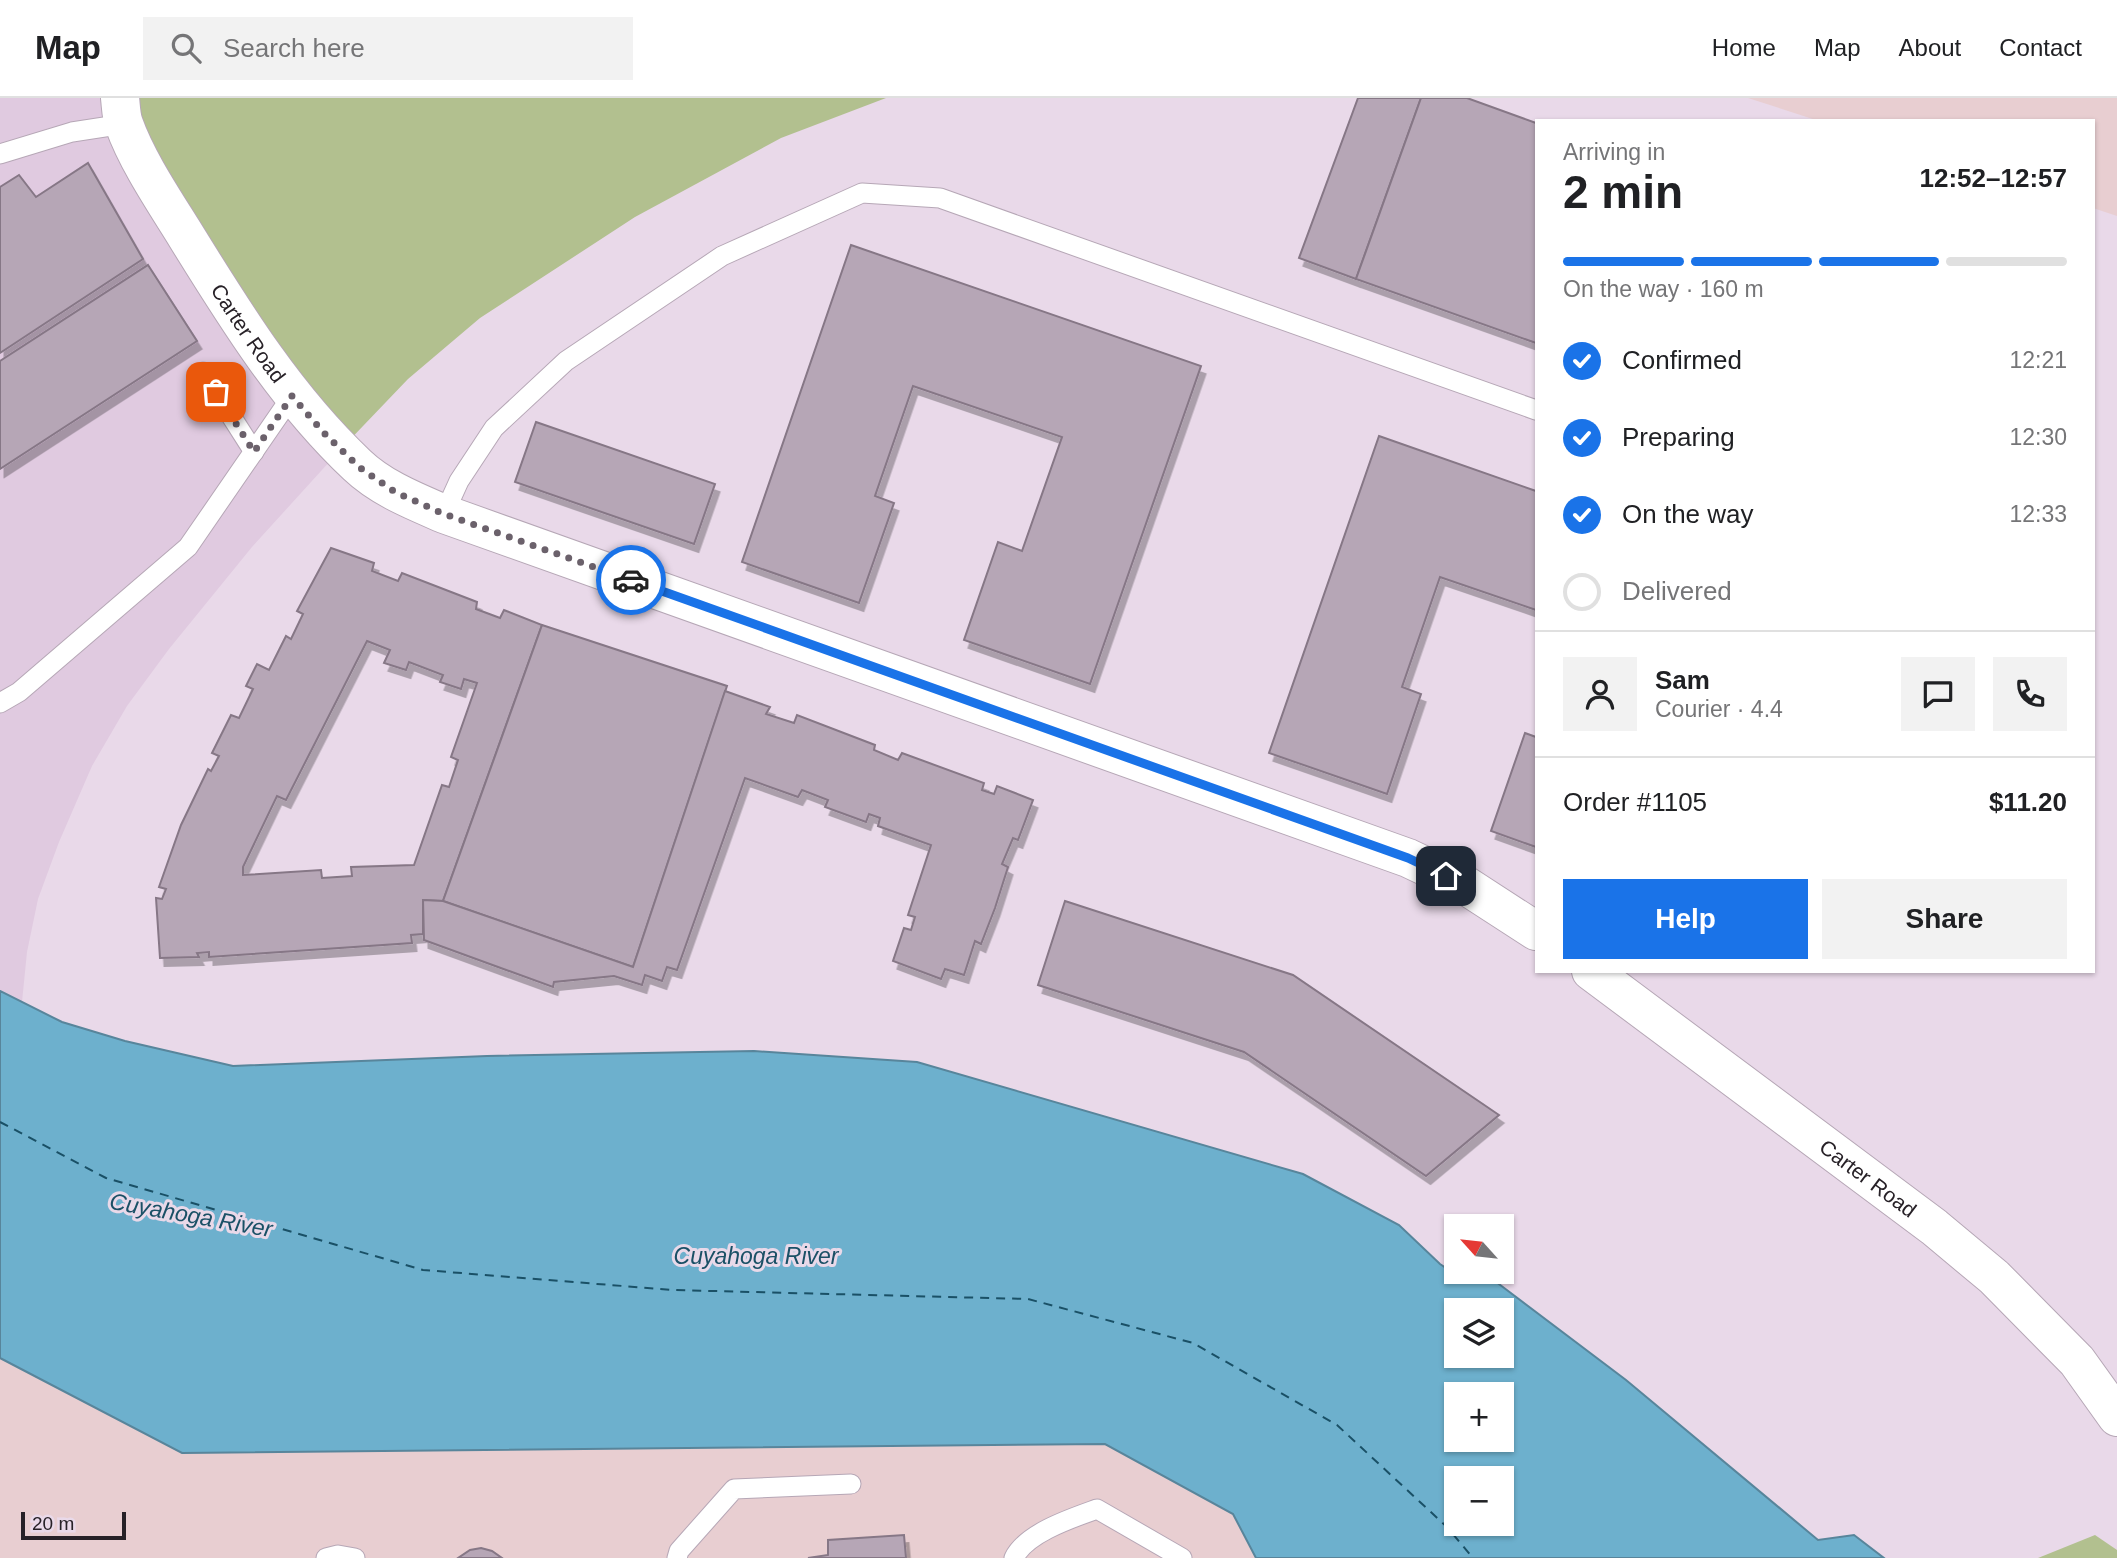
<!DOCTYPE html>
<html lang="en">
<head>
<meta charset="utf-8">
<style>
  :root { --surface:#fff; --page:#f2f2f2; --text:#202124; --muted:#757577; --line:#e0e0e0; --accent:#1a73e8 }
  body { margin:0; font-family:Arial,sans-serif; background:var(--page); color:var(--text); height:100vh; display:flex; flex-direction:column; font-size:26px; white-space:nowrap }
  * { box-sizing:border-box; margin:0 }
  p { font-size:23px; color:var(--muted) }
  .icon { flex:none; width:38px; height:38px; fill:none; stroke:currentColor; stroke-width:2; stroke-linecap:round; stroke-linejoin:round }
  .map { position:relative; flex:1; overflow:hidden }
  .side { position:absolute; left:1535px; top:21px; width:560px; height:854px; display:flex; flex-direction:column; background:var(--surface); border-radius:0px; box-shadow:0 2px 5px #0004 }
  .side>* { flex:none }
  .needle { width:46px; rotate:297deg }
  .buttons { position:absolute; left:1444px; top:1116px; display:grid; gap:14px }
  .buttons a { display:grid; place-items:center; width:70px; height:70px; border-radius:0px; background:var(--surface); box-shadow:0 2px 5px #0004; font-size:35px }
  .scale { position:absolute; left:21px; bottom:18px; width:105px; box-sizing:border-box; padding-left:7px; border:4px solid #272127; border-top:0; font-size:19px; line-height:24px; white-space:nowrap; color:#272127; -webkit-text-stroke:5px #e9d9e9; paint-order:stroke }
  .pin { position:absolute; display:grid; place-items:center; width:60px; height:60px; color:#fff; margin:-30px; border-radius:14px; box-shadow:0 4px 10px #0006 }
  .courier { position:absolute; display:grid; place-items:center; width:70px; height:70px; margin:-35px; border:5px solid #1a73e8; border-radius:50%; background:#fff; color:#222; box-shadow:0 2px 9px #0007 }
  .headline em { font-style:normal; font-weight:600 }
  .headline div { display:flex; flex-direction:column-reverse }
  .headline { display:flex; align-items:center; justify-content:space-between; height:119px; padding:0 28px }
  h1 { font-size:46px; font-weight:600; line-height:52px }
  .bar { display:grid; grid-template-columns:repeat(4,1fr); gap:10px 7px; align-content:center; height:84px; padding:0 28px }
  .bar i { height:9px; border-radius:5px; background:var(--line) }
  .bar .active { background:var(--accent) }
  .bar p { grid-column:span 4 }
  .line { display:flex; align-items:center; gap:18px; padding:0 28px; border-top:2px solid var(--line) }
  .line div { flex:1 }
  .round { display:grid; place-items:center; flex:none; width:74px; height:74px; border-radius:0px; background:var(--page) }
  ol { padding:0 28px; list-style:none }
  li { display:flex; align-items:center; gap:21px; height:77px }
  li p { margin-inline-start:auto }
  li .icon { padding:7px; border-radius:50%; background:var(--accent); color:#fff; stroke-width:4 }
  li:last-child { color:var(--muted) }
  li i { width:38px; height:38px; border:4px solid var(--line); border-radius:50% }
  .button { display:flex; gap:14px; margin-top:auto; padding:14px 28px }
  .button a { flex:1; height:80px; border-radius:0px; background:var(--accent); color:#fff; font-size:28px; font-weight:600; line-height:80px; text-align:center }
  .button a+a { background:var(--page); color:var(--text) }
  header { display:flex; align-items:center; gap:42px; box-sizing:border-box; height:98px; padding:0 35px; background:var(--surface); border-bottom:2px solid var(--line) }
  header strong { font-size:33px }
  nav { display:flex; gap:38px; margin-inline-start:auto; font-size:24px }
  .search { width:490px; height:63px; background:var(--page); display:flex; align-items:center; gap:18px; box-sizing:border-box; padding:0 24px; border-radius:0px; color:var(--muted); font-size:26px }
  .map>svg:first-child { display:block }
</style>
</head>
<body>
<header>
<strong>Map</strong>
<div class="search"><svg class="icon" aria-label="search" viewBox="0 0 24 24"><circle cx="10" cy="10" r="6"/><path d="M15 15l6 6"/></svg>Search here</div>
<nav><a>Home</a><a>Map</a><a>About</a><a>Contact</a></nav>
</header>
<div class="map">
<svg width="2117" height="1460" viewBox="0 0 2117 1460">
  <defs>
    <filter id="shadow"><feDropShadow dx="4.5" dy="8" stdDeviation="0" flood-color="#0004"/></filter>
  </defs>
  <rect width="100%" height="100%" fill="#e9d9e9"/>
  <polygon fill="#e0cae0" points="0,0 120,0 341,351 252,449 169,551 127,608 92,668 59,744 38,801 27,854 22,904 0,893"/>
  <g fill="#e8ced1">
    <polygon points="1748,0 2117,0 2117,118 2093,110 2093,23 1819,23"/>
    <polygon points="0,1260 182,1355 1105,1346 1233,1416 1256,1460 0,1460"/>
  </g>
  <g fill="#b2c08f">
    <polygon points="120,0 886,0 781,40 635,119 480,220 408,281 341,351"/>
    <polygon points="2095,1437 2117,1452 2117,1460 2038,1460"/>
  </g>
  <path fill="#6db0cd" stroke="#58859b" stroke-width="2" fill-rule="evenodd" d="M0 893 62 924 125 943 233 968 487 958 754 953 917 964 1303 1076 1399 1127 1440 1166 1449 1172 1456 1160V1174H1483L1626 1282 1818 1442 1854 1437 1884 1460H1256L1233 1416 1105 1346 182 1355 0 1260ZM1456 1213H1502V1258H1456ZM1456 1297H1502V1342H1456ZM1456 1381H1502V1426H1456Z"/>
  <g fill="none" stroke-linecap="round" stroke-linejoin="round">
    <polyline stroke="#1a5066" stroke-width="2" stroke-dasharray="9 7" stroke-linecap="butt" points="0,1024 106,1080 423,1172 673,1192 1028,1201 1193,1245 1337,1327 1447,1429 1473,1460"/>
  </g>
  <g fill="#b6a6b6" stroke="#867786" stroke-width="2" fill-rule="evenodd" filter="url(#shadow)">
    <polygon points="1358,0 1421,0 1356,181 1299,160"/>
    <polygon points="1421,0 1467,0 1536,25 1536,245 1356,181"/>
    <polygon points="88,65 143,161 0,255 0,89 19,77 36,99"/>
    <polygon points="851,147 1201,268 1090,586 964,542 998,444 1022,453 1062,339 913,288 875,398 894,405 859,505 742,464"/>
    <polygon points="148,167 197,243 0,371 0,263"/>
    <polygon points="536,324 715,386 694,446 515,384"/>
    <polygon points="1379,338 1536,393 1536,512 1440,479 1402,589 1421,596 1387,696 1269,655"/>
    <path d="M331 450 374 465 372 473 398 483 402 475 477 504 476 511 500 520 504 512 542 527 443 803 423 802V836L411 837 412 845 209 859V854L197 855 199 859 160 860 156 800 162 801 166 791 159 789 181 727 208 671 211 673 219 658 212 655 231 617 239 620 253 591 246 588 257 566 269 572 286 538 291 541 303 516 297 513ZM367 543 390 552 384 565 406 572 409 564 443 577 440 584 461 591 464 581 477 585 451 659 458 662 449 689 442 687 414 767 351 769 352 778 322 780 321 772 243 777V769L277 698 286 702Z"/>
    <polygon points="542,527 727,588 633,869 443,803"/>
    <polygon points="725,593 770,609 766,616 794,625 797,617 875,647 874,652 898,662 902,655 984,685 982,692 994,696 997,688 1033,702 1018,742 1013,740 1002,766 1008,769 995,810 981,846 975,843 964,877 945,871 941,881 893,863 904,830 911,832 915,819 908,817 931,747 878,728 880,720 869,716 866,724 825,709 828,702 802,692 798,699 745,680 677,872 667,869 662,883 645,877 642,887 614,878 554,884 553,889 424,842 423,802 443,803 633,869"/>
    <polygon points="1525,635 1536,639 1536,749 1491,733"/>
    <polygon points="1065,803 1293,877 1499,1017 1426,1078 1244,954 1038,887"/>
    <polygon points="904,1437 906,1460 808,1460 828,1457 828,1442"/>
    <polygon points="481,1450 492,1453 502,1460 458,1460 470,1452"/>
  </g>
  <g fill="none" stroke-linecap="round" stroke-linejoin="round">
    <g stroke="#b6a7b6" stroke-width="21">
      <g id="service">
        <polyline points="0,56 72,34 124,26"/>
        <polyline points="203,274 254,354"/>
        <polyline points="444,416 459,383 494,330 566,263 722,158 862,95 940,100 1536,312"/>
        <polyline points="0,605 19,594 188,449 292,298"/>
        <polyline points="326,1460 338,1457 355,1460"/>
        <polyline points="677,1460 679,1453 734,1391 851,1386"/>
        <path d="M1014 1460C1026 1435 1072 1420 1097 1411L1182 1460"/>
      </g>
    </g>
    <g stroke="#b6a7b6" stroke-width="40">
      <g id="minor">
        <path id="s1" d="M120 0C121 8 121 18 124 26 137 63 165 104 186 138 236 219 287 301 357 367 381 390 414 403 444 416L1408 760 1465 787 1536 833"/>
        <path id="s2" d="M1591 873 1934 1129 1994 1179 2077 1263 2117 1319"/>
      </g>
    </g>
    <use href="#service" stroke="#fff" stroke-width="19"/>
    <use href="#minor" stroke="#fff" stroke-width="38"/>
  </g>
  <g fill="none" stroke-linecap="round" stroke-linejoin="round">
    <polyline stroke="#6b616b" stroke-width="7" stroke-dasharray="0 12.6" points="216,294 254,354 292,298 323,334 359,369 395,394 444,416 631,482"/>
    <polyline stroke="#1a73e8" stroke-width="9" points="631,482 1408,760 1446,778"/>
  </g>
  <g text-anchor="middle" dominant-baseline="central" stroke-width="6" stroke-linejoin="round" paint-order="stroke">
    <g font-size="21" fill="#272127" stroke="#e9d9e9">
      <text stroke="none"><textPath href="#s1" startOffset="270">Carter Road</textPath></text>
      <text stroke="none"><textPath href="#s2" startOffset="346">Carter Road</textPath></text>
    </g>
    <g font-size="23" font-style="italic" fill="#1a5066" stroke="#e9d9e9">
      <text transform="translate(191 1117) rotate(10)">Cuyahoga River</text>
      <text x="756" y="1158">Cuyahoga River</text>
    </g>
  </g>
</svg>
<div class="buttons">
<a><svg class="needle" viewBox="-14 -14 28 28"><path d="M0-13l5 13h-10z" fill="#e53935"/><path d="M0 13l5-13h-10z" fill="#757577"/></svg></a>
<a><svg class="icon" aria-label="layers" viewBox="0 0 24 24"><path d="M12 4l9 5-9 5-9-5zM3 14l9 5 9-5"/></svg></a>
<a>+</a>
<a>−</a>
</div>
<div class="scale">20 m</div>
<div class="pin" style="left:216px;top:294px;background:#ea580c"><svg class="icon" aria-label="bag" viewBox="0 0 24 24"><path d="M5 8h14l-1 12H6zM9 8a3 3 0 0 1 6 0"/></svg></div>
<div class="pin" style="left:1446px;top:778px;background:#1f2937"><svg class="icon" aria-label="home" viewBox="0 0 24 24"><path d="M3 11l9-7 9 7M6 9v11h12V9"/></svg></div>
<div class="courier" style="left:631px;top:482px"><svg class="icon" aria-label="car" viewBox="0 0 24 24"><path d="M5 17H2v-5l4-1 3-4h7l3 4 3 1v5h-3M9 17h6M6 11h13"/><circle cx="7" cy="17" r="2"/><circle cx="17" cy="17" r="2"/></svg></div>
<section class="side">
<div class="headline"><div><h1>2 min</h1><p>Arriving in</p></div><em>12:52–12:57</em></div>
<div class="bar"><i class="active"></i><i class="active"></i><i class="active"></i><i></i><p>On the way · 160 m</p></div>
<ol>
<li><svg class="icon" aria-label="check" viewBox="0 0 24 24"><path d="M5 12l5 5 9-10"/></svg>Confirmed<p>12:21</p></li>
<li><svg class="icon" aria-label="check" viewBox="0 0 24 24"><path d="M5 12l5 5 9-10"/></svg>Preparing<p>12:30</p></li>
<li><svg class="icon" aria-label="check" viewBox="0 0 24 24"><path d="M5 12l5 5 9-10"/></svg>On the way<p>12:33</p></li>
<li><i></i>Delivered</li>
</ol>
<div class="line" style="height:126px"><a class="round"><svg class="icon" aria-label="person" viewBox="0 0 24 24"><circle cx="12" cy="8" r="4"/><path d="M4 21q1-7 8-7t8 7"/></svg></a><div><b>Sam</b><p>Courier · 4.4</p></div><a class="round"><svg class="icon" aria-label="chat" viewBox="0 0 24 24"><path d="M4 5h16v11H9l-5 4z"/></svg></a><a class="round"><svg class="icon" aria-label="phone" viewBox="0 0 24 24"><path d="M5 4h4l2 5-3 2q2 4 5 5l2-3 5 2v4C11 20 4 13 5 4z"/></svg></a></div>
<div class="line" style="height:91px"><div>Order #1105</div><b>$11.20</b></div>
<div class="button"><a>Help</a><a>Share</a></div>
</section>
</div>
</body>
</html>
